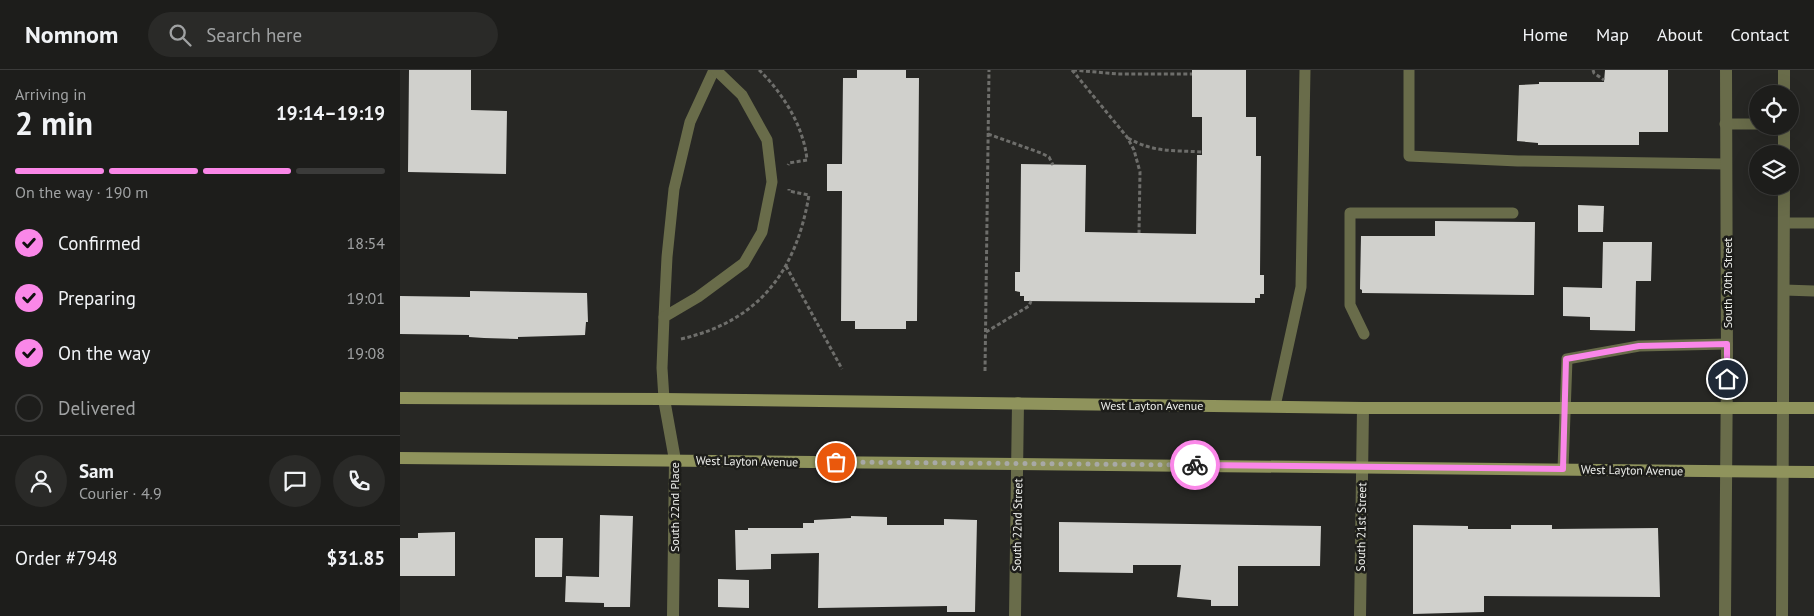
<!DOCTYPE html>
<html lang="en">
<head>
<meta charset="utf-8">
<style>
  :root { --surface:#1d1d1b; --page:#2a2a28; --text:#f1f3f6; --muted:#a0a2a3; --line:#3b3b3a; --accent:#fa87e8 }
  body { margin:0; font-family:"PT Sans",sans-serif; background:var(--page); color:var(--text); height:100vh; display:flex; flex-direction:column; font-size:19px; white-space:nowrap }
  * { box-sizing:border-box; margin:0 }
  p { font-size:16px; color:var(--muted) }
  .icon { flex:none; width:28px; height:28px; fill:none; stroke:currentColor; stroke-width:2; stroke-linecap:round; stroke-linejoin:round }
  .map { position:relative; flex:1; overflow:hidden }
  .panel { display:flex; flex-direction:column; background:var(--surface); width:400px }
  .panel>* { flex:none }
  .buttons { position:absolute; left:1349px; top:15px; display:grid; gap:10px }
  .buttons a { display:grid; place-items:center; width:50px; height:50px; border-radius:50%; background:var(--surface); box-shadow:0 5px 20px #0002,0 0 0 1px var(--line); font-size:25px }
  .pin { position:absolute; display:grid; place-items:center; width:42px; height:42px; color:#fff; margin:-21px; border:2px solid #fff; border-radius:50%; box-shadow:0 1px 5px #0007 }
  .courier { position:absolute; display:grid; place-items:center; width:50px; height:50px; margin:-25px; border:4px solid #fa87e8; border-radius:50%; background:#fff; color:#222; box-shadow:0 1px 6px #0007 }
  .head em { font-style:normal; font-weight:700 }
  .head div { display:flex; flex-direction:column-reverse }
  .head { display:flex; align-items:center; justify-content:space-between; height:85px; padding:0 15px }
  h1 { font-size:32px; font-weight:700; line-height:38px }
  .bar { display:grid; grid-template-columns:repeat(4,1fr); gap:8px 5px; align-content:center; height:60px; padding:0 15px }
  .bar i { height:6px; border-radius:4px; background:var(--line) }
  .bar .active { background:var(--accent) }
  .bar p { grid-column:span 4 }
  .line { display:flex; align-items:center; gap:12px; padding:0 15px; border-top:1px solid var(--line) }
  .line div { flex:1 }
  .round { display:grid; place-items:center; flex:none; width:52px; height:52px; border-radius:26px; background:var(--page) }
  ol { padding:0 15px; list-style:none }
  li { display:flex; align-items:center; gap:15px; height:55px }
  li p { margin-inline-start:auto }
  li .icon { padding:5px; border-radius:50%; background:var(--accent); color:#111; stroke-width:4 }
  li:last-child { color:var(--muted) }
  li i { width:28px; height:28px; border:2px solid var(--line); border-radius:50% }
  header { display:flex; align-items:center; gap:30px; box-sizing:border-box; height:70px; padding:0 25px; background:var(--surface); border-bottom:1px solid var(--line) }
  header strong { font-size:24px }
  nav { display:flex; gap:28px; margin-inline-start:auto; font-size:18px }
  .search { width:350px; height:45px; background:var(--page); display:flex; align-items:center; gap:12px; box-sizing:border-box; padding:0 18px; border-radius:28px; color:var(--muted); font-size:19px }
  main { display:flex; flex:1; min-height:0 }
  .map>svg:first-child { display:block }
</style>
</head>
<body>
<header>
<strong>Nomnom</strong>
<div class="search"><svg class="icon" aria-label="search" viewBox="0 0 24 24"><circle cx="10" cy="10" r="6"/><path d="M15 15l6 6"/></svg>Search here</div>
<nav><a>Home</a><a>Map</a><a>About</a><a>Contact</a></nav>
</header>
<main>
<section class="panel">
<div class="head"><div><h1>2 min</h1><p>Arriving in</p></div><em>19:14–19:19</em></div>
<div class="bar"><i class="active"></i><i class="active"></i><i class="active"></i><i></i><p>On the way · 190 m</p></div>
<ol>
<li><svg class="icon" aria-label="check" viewBox="0 0 24 24"><path d="M5 12l5 5 9-10"/></svg>Confirmed<p>18:54</p></li>
<li><svg class="icon" aria-label="check" viewBox="0 0 24 24"><path d="M5 12l5 5 9-10"/></svg>Preparing<p>19:01</p></li>
<li><svg class="icon" aria-label="check" viewBox="0 0 24 24"><path d="M5 12l5 5 9-10"/></svg>On the way<p>19:08</p></li>
<li><i></i>Delivered</li>
</ol>
<div class="line" style="height:90px"><a class="round"><svg class="icon" aria-label="person" viewBox="0 0 24 24"><circle cx="12" cy="8" r="4"/><path d="M4 21q1-7 8-7t8 7"/></svg></a><div><b>Sam</b><p>Courier · 4.9</p></div><a class="round"><svg class="icon" aria-label="chat" viewBox="0 0 24 24"><path d="M4 5h16v11H9l-5 4z"/></svg></a><a class="round"><svg class="icon" aria-label="phone" viewBox="0 0 24 24"><path d="M5 4h4l2 5-3 2q2 4 5 5l2-3 5 2v4C11 20 4 13 5 4z"/></svg></a></div>
<div class="line" style="height:65px"><div>Order #7948</div><b>$31.85</b></div>
</section>
<div class="map">
<svg width="1414" height="546" viewBox="0 0 1414 546">
  <rect width="100%" height="100%" fill="#272724"/>
  <g fill="#d0d0cc">
    <polygon points="9,0 71,0 71,40 107,41 106,104 8,102"/>
    <polygon points="457,0 506,0 506,8 519,8 517,251 506,251 506,259 455,259 455,251 441,251 442,121 427,121 427,94 442,94 443,8 457,8"/>
    <polygon points="792,0 846,0 846,47 856,47 856,86 861,86 860,205 864,205 864,224 860,224 860,228 855,228 855,233 624,231 624,226 620,226 620,222 615,221 615,202 620,202 621,94 686,95 685,162 796,164 797,85 802,85 802,47 792,47"/>
    <polygon points="1205,0 1268,0 1268,62 1239,62 1239,75 1138,75 1138,73 1117,71 1119,15 1139,14 1139,12 1204,12"/>
    <polygon points="1178,135 1204,136 1203,162 1178,162"/>
    <polygon points="1035,151 1135,152 1134,225 962,223 962,220 960,219 961,166 1035,166"/>
    <polygon points="1203,172 1252,172 1251,211 1236,211 1235,261 1190,260 1190,247 1163,246 1163,217 1202,218"/>
    <polygon points="70,221 187,223 188,252 186,252 185,265 118,267 118,269 84,268 69,267 69,265 0,264 0,226 70,227"/>
    <polygon points="200,445 233,446 230,537 204,537 204,533 165,532 166,506 199,507"/>
    <polygon points="451,446 487,447 487,455 544,455 544,449 577,450 575,542 547,542 547,536 418,538 419,483 371,484 371,499 336,500 335,460 348,460 348,458 403,458 403,453 414,453 414,450 451,448"/>
    <polygon points="659,452 921,456 920,496 838,496 838,536 811,536 811,530 777,527 781,495 733,495 733,503 659,502"/>
    <polygon points="1013,455 1068,456 1068,459 1111,459 1111,455 1152,455 1152,459 1258,458 1260,527 1084,526 1084,542 1013,544"/>
    <polygon points="55,462 55,506 0,506 0,468 18,468 18,463"/>
    <polygon points="135,468 163,468 162,507 135,507"/>
    <polygon points="318,509 349,510 349,538 318,537"/>
  </g>
  <g fill="none" stroke-linecap="round" stroke-linejoin="round">
    <g stroke="#6e6e6b" stroke-width="3" stroke-dasharray="4 2.5" stroke-linecap="butt">
      <path d="M359 0C383 23 404 57 407 90L389 93 388 95"/>
      <polyline points="672,0 727,67 734,80 740,102 739,163"/>
      <polyline points="673,0 718,4 792,4"/>
      <polyline points="1193,0 1194,3 1204,10"/>
      <polyline points="588,64 641,83 649,87 653,95"/>
      <path d="M728 68C754 83 773 80 802 82"/>
      <polyline points="386,196 442,299"/>
      <polyline points="586,262 629,236 631,231"/>
      <path d="M281 269C359 251 396 202 409 125L389 121V119"/>
      <polyline points="585,301 589,0"/>
    </g>
    <g stroke="#696c4a" stroke-width="11">
      <polyline points="1009,0 1009,86 1118,91 1326,94"/>
      <polyline points="1325,54 1358,54"/>
      <polyline points="1384,153 1414,153"/>
      <polyline points="1384,220 1414,221"/>
      <polyline points="264,247 267,187 274,119 290,52 314,0"/>
      <polyline points="964,264 950,235 950,143 1113,143"/>
      <polyline points="264,329 262,298 264,247 298,227 344,193 362,162 372,112 367,70 342,25 316,0"/>
      <polyline points="875,336 901,217 905,0"/>
      <polyline points="1163,399 1167,289 1239,276 1327,274"/>
    </g>
    <g stroke="#696c4a" stroke-width="12">
      <polyline points="264,329 275,390 273,546"/>
      <polyline points="615,546 618,333"/>
      <polyline points="960,546 963,338"/>
    </g>
    <g stroke="#696c4a" stroke-width="12">
      <polyline points="1384,0 1384,24"/>
      <polyline points="1384,56 1384,84"/>
      <polyline points="1325,546 1327,293 1326,0"/>
      <polyline points="1382,546 1384,116"/>
    </g>
    <g stroke="#8f935c" stroke-width="12">
      <polyline points="0,328 264,329 963,338 1414,338"/>
      <polyline points="0,388 1414,402"/>
    </g>
  </g>
  <g fill="none" stroke-linecap="round" stroke-linejoin="round">
    <polyline stroke="#a8a9a6" stroke-width="5" stroke-dasharray="0 9" points="436,392 795,395"/>
    <polyline stroke="#fa87e8" stroke-width="6" points="795,395 1163,399 1166,289 1239,276 1327,274 1327,309"/>
  </g>
  <g text-anchor="middle" dominant-baseline="central" stroke-width="5" stroke-linejoin="round" paint-order="stroke">
    <g font-size="12" fill="#eeefec" stroke="#1d1d1a">
      <text transform="translate(1327 213) rotate(-90)">South 20th Street</text>
      <text x="752" y="335">West Layton Avenue</text>
      <text transform="translate(347 391) rotate(1)">West Layton Avenue</text>
      <text transform="translate(1232 400) rotate(1)">West Layton Avenue</text>
      <text transform="translate(274 437) rotate(-90)">South 22nd Place</text>
      <text transform="translate(617 455) rotate(-89)">South 22nd Street</text>
      <text transform="translate(961 457) rotate(-89)">South 21st Street</text>
    </g>
  </g>
</svg>
<div class="buttons">
<a><svg class="icon" aria-label="locate" viewBox="0 0 24 24"><circle cx="12" cy="12" r="6"/><path d="M12 2v4M12 18v4M2 12h4M18 12h4"/></svg></a>
<a><svg class="icon" aria-label="layers" viewBox="0 0 24 24"><path d="M12 4l9 5-9 5-9-5zM3 14l9 5 9-5"/></svg></a>
</div>
<div class="pin" style="left:436px;top:392px;background:#ea580c"><svg class="icon" aria-label="bag" viewBox="0 0 24 24"><path d="M5 8h14l-1 12H6zM9 8a3 3 0 0 1 6 0"/></svg></div>
<div class="pin" style="left:1327px;top:309px;background:#1f2937"><svg class="icon" aria-label="home" viewBox="0 0 24 24"><path d="M3 11l9-7 9 7M6 9v11h12V9"/></svg></div>
<div class="courier" style="left:795px;top:395px"><svg class="icon" aria-label="bike" viewBox="0 0 24 24"><circle cx="6" cy="16" r="4"/><circle cx="18" cy="16" r="4"/><path d="M6 16l4-8h5l3 8M10 8l3 8H6M13 5h3"/></svg></div>
</div>
</main>
</body>
</html>
